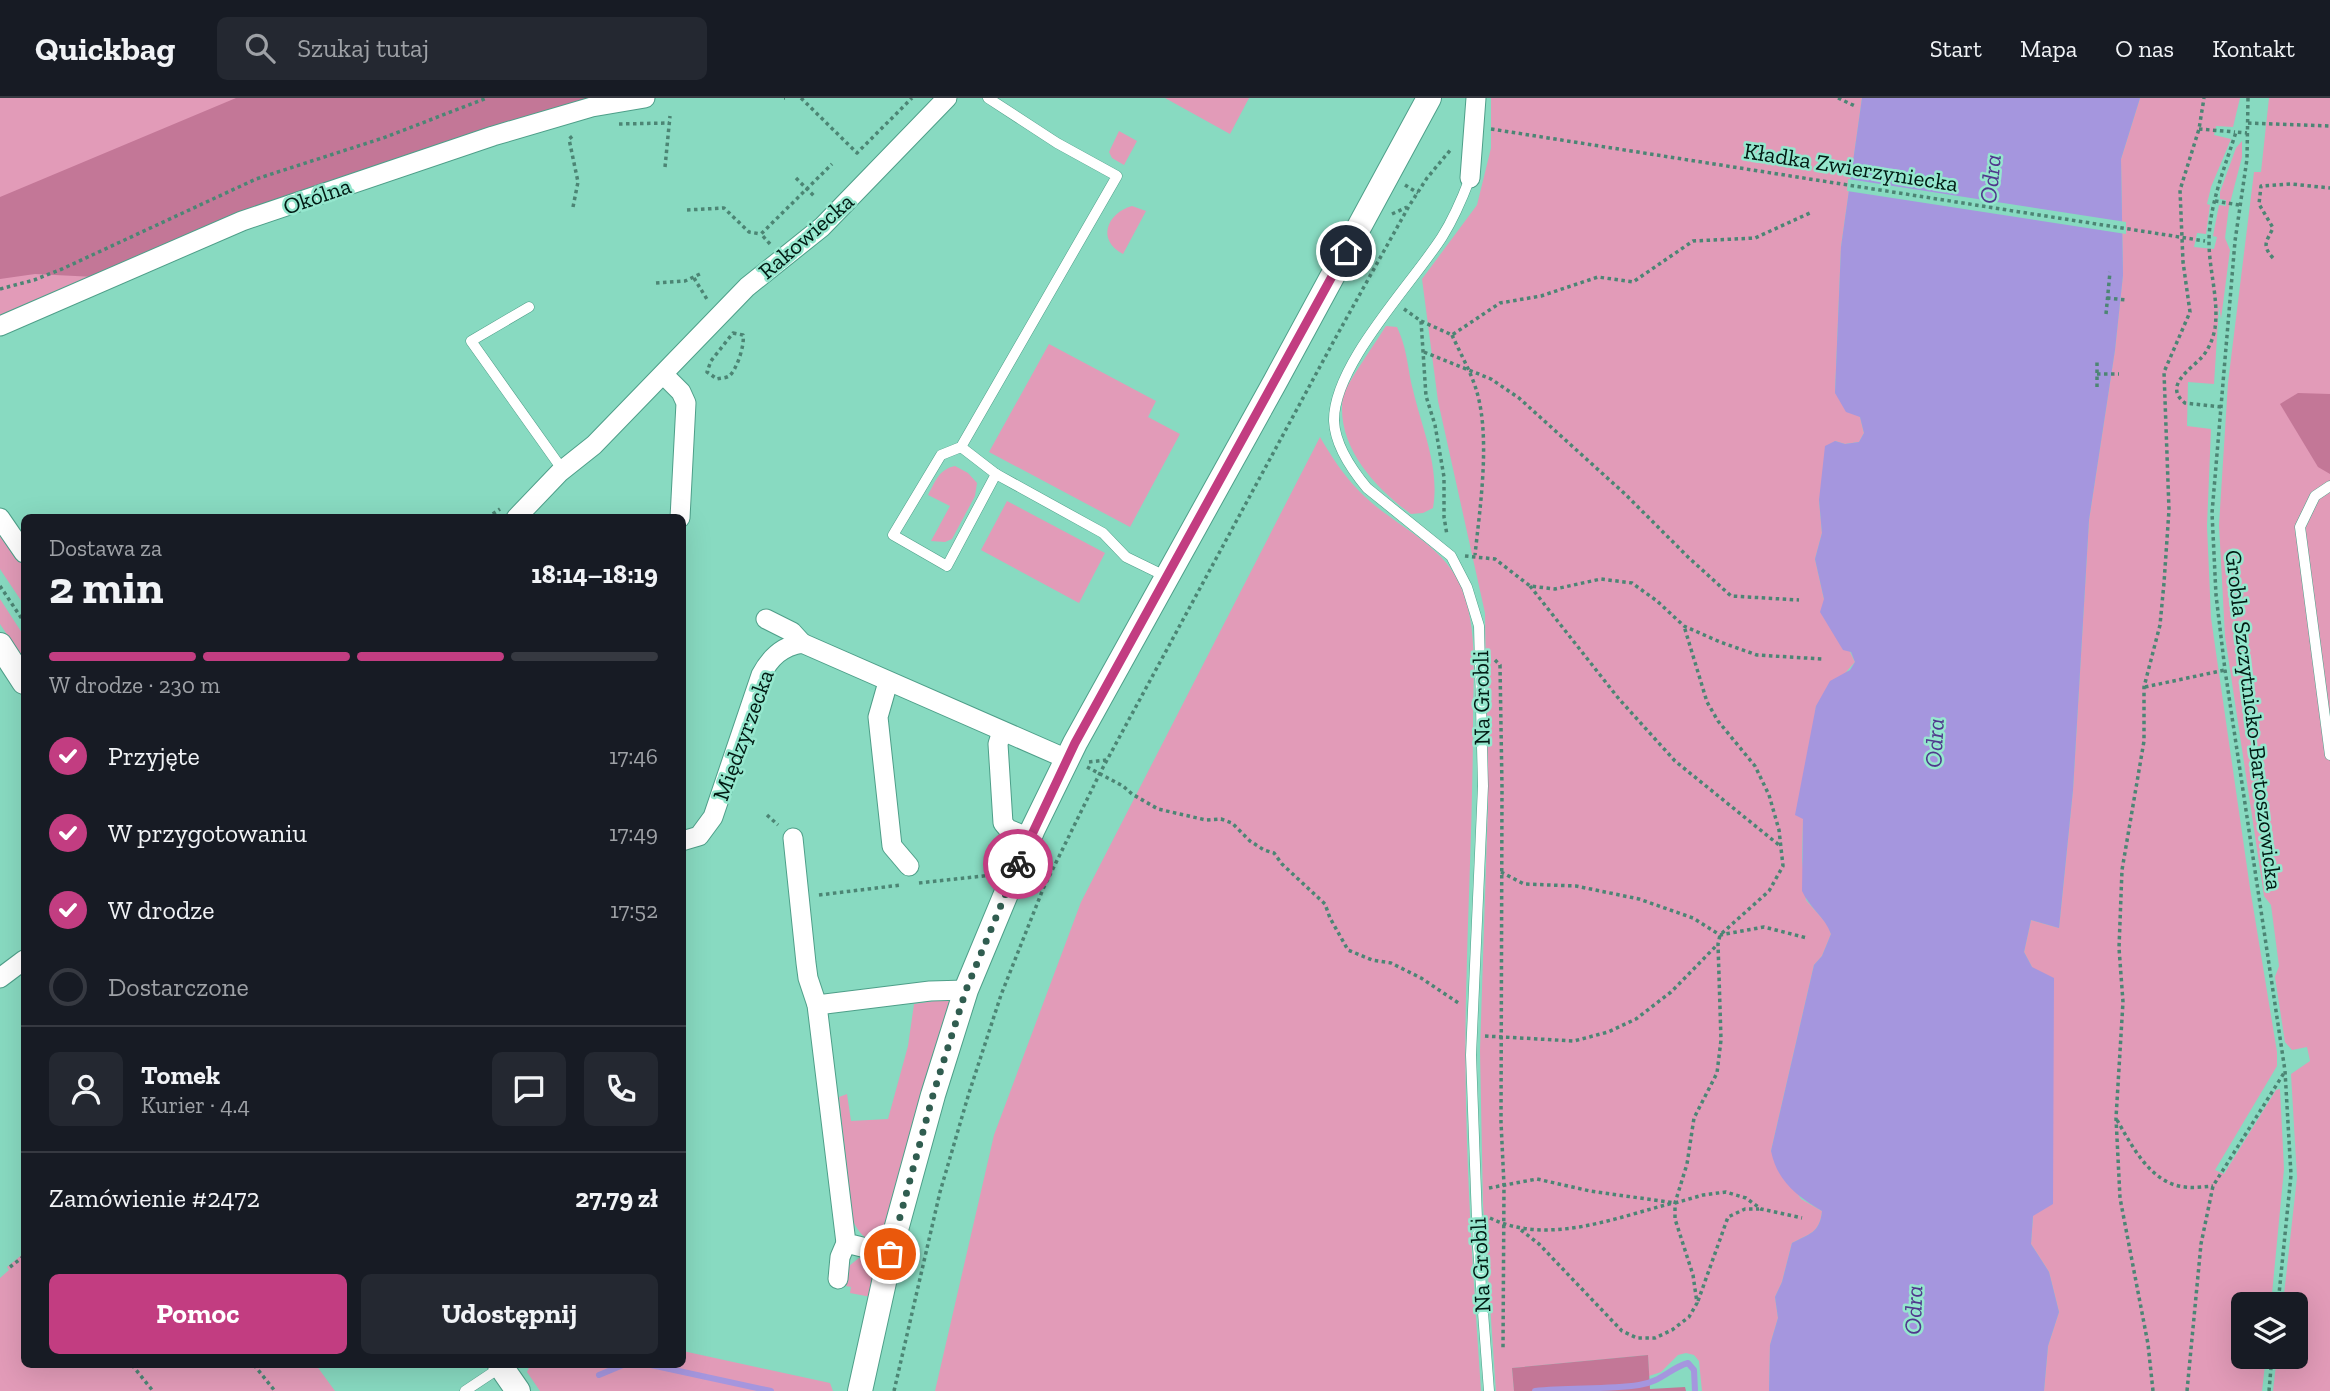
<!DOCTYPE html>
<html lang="pl">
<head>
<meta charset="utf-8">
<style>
  :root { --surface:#171b24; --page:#242831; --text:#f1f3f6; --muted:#9ea1a6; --line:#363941; --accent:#c23d81 }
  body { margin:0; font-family:"Zilla Slab",serif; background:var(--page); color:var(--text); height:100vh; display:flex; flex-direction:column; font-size:26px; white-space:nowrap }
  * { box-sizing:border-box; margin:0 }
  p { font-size:23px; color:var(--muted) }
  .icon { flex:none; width:38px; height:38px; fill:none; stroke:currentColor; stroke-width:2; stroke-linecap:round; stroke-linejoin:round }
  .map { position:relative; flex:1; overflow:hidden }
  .side { position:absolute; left:21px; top:416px; width:665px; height:854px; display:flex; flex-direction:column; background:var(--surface); border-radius:10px; box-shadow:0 7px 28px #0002 }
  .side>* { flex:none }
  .controls { position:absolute; left:2231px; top:1194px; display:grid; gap:14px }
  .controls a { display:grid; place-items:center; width:77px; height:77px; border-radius:10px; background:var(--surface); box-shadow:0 7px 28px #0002; font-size:35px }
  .pin { position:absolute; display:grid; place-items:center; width:60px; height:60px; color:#fff; margin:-30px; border:4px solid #fff; border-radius:50%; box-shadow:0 2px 7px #0007 }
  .courier { position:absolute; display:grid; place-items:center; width:70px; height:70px; margin:-35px; border:5px solid #c23d81; border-radius:50%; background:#fff; color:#222; box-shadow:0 2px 9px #0007 }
  .headline em { font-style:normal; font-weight:700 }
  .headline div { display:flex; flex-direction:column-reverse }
  .headline { display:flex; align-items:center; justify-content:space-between; height:119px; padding:0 28px }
  h1 { font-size:46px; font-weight:700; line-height:52px }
  .bar { display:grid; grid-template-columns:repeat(4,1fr); gap:10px 7px; align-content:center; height:84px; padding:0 28px }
  .bar i { height:9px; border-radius:5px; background:var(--line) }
  .bar .active { background:var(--accent) }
  .bar p { grid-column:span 4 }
  .line { display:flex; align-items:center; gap:18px; padding:0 28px; border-top:2px solid var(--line) }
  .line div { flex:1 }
  .round { display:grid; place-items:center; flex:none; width:74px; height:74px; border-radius:10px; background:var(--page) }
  ol { padding:0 28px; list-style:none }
  li { display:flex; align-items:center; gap:21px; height:77px }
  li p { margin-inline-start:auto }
  li .icon { padding:7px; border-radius:50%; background:var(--accent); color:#fff; stroke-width:4 }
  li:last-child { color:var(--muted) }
  li i { width:38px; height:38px; border:4px solid var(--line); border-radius:50% }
  .action { display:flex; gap:14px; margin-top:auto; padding:14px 28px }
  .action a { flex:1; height:80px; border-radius:10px; background:var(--accent); color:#fff; font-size:28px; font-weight:700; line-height:80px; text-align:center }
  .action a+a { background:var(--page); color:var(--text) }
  header { display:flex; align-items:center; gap:42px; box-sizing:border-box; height:98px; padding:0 35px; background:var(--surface); border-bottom:2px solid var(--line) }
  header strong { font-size:33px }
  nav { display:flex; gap:38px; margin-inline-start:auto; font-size:24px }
  .search { width:490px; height:63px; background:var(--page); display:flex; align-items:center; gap:18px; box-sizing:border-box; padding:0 24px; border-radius:10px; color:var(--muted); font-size:26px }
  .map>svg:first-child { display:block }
</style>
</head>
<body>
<header>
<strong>Quickbag</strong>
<div class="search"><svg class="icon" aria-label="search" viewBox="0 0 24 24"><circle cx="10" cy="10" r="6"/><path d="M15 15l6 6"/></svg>Szukaj tutaj</div>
<nav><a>Start</a><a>Mapa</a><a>O nas</a><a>Kontakt</a></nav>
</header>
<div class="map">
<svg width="2330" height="1293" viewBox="0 0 2330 1293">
  <rect width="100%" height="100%" fill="#88dac1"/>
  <g fill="#e29bb8">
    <polygon points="0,0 604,0 0,220"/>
    <polygon points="1165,0 1249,0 1230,36"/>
    <path d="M1491 0H1862L1841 149 1835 295 1860 319 1864 335 1859 344 1845 346 1835 343 1819 402 1822 435 1815 461 1824 501 1855 564 1816 608 1803 721 1802 761 1806 802 1828 827 1831 836 1822 858 1814 867 1771 1053 1801 1101 1822 1113C1820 1135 1809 1136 1792 1145L1782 1184 1775 1199 1778 1220 1770 1247 1769 1293H1702L1699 1263 1694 1257 1686 1255 1678 1257 1661 1274 1649 1278 1648 1257 1512 1270 1514 1293H1496L1483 1106 1480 953 1488 706 1485 515 1438 303 1422 181 1477 107 1491 50Z"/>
    <polygon points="2140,0 2240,0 2233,29 2216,28 2214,37 2231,41 2211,89 2207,106 2210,107 2206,136 2197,135 2194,149 2214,151 2217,139 2213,138 2219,107 2226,108 2226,102 2220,101 2220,94 2236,50 2242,43 2242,59 2229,109 2225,140 2230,152 2221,221 2219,207 2214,286 2188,284 2187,328 2211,331 2207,428 2211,520 2250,790 2277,954 2277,968 2215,1072 2224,1076 2276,992 2280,991 2284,1071 2271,1206 2244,1206 2244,1258 2266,1258 2262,1293 2044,1293 2048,1248 2059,1214 2049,1174 2031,1146 2033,1118 2032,869 2024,854 2031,822 2059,830 2073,692 2089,422 2115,252 2123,177 2121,61"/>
    <polygon points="2269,0 2330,0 2330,1293 2273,1293 2277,1258 2296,1258 2296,1206 2283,1206 2297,1079 2291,976 2310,963 2307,949 2292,952 2285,944 2275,879 2279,868 2271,807 2264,798 2225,538 2219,427 2228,285 2254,74 2261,74"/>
    <polygon points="1119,33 1137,43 1124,67 1112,60 1109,54"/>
    <path d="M1132 108 1146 113 1123 156C1096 142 1107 115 1132 108Z"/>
    <path d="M1386 228 1397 229C1408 253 1407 269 1413 292 1422 331 1440 369 1433 410L1423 415 1411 416C1375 390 1335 347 1343 298 1345 288 1378 241 1386 228Z"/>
    <polygon points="1049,246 1156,303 1148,319 1180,336 1130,429 989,354"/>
    <path d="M1320 339C1331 358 1344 378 1360 394 1393 428 1443 444 1462 491 1478 532 1473 579 1473 622 1473 714 1468 805 1466 897 1463 1029 1472 1161 1481 1293H935L994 1037 1081 804Z"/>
    <path d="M955 368 968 375 977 385 975 398 952 441 945 444 931 443 950 408 928 397C935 384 939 371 955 368Z"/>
    <polygon points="1007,403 1105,455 1079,505 981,452"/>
    <polygon points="0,433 24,468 24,507 0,471"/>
    <polygon points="0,501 24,538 24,562 0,526"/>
    <path d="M948 901 953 906 885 1139C870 1149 860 1137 853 1123L839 999 847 996 851 1023 888 1021 908 948 914 906Z"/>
    <polygon points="24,1155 24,1267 316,1267 335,1293 0,1293 0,1180 9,1172 7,1169"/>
    <polygon points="869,1159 874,1160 878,1168 871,1199 850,1195 851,1189 846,1188 849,1168 859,1160"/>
    <polygon points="683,1253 830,1285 833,1293 540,1293 527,1274 530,1267 682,1267"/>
  </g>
  <g fill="#c37797">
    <polygon points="236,0 604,0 95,179 35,176 0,181 0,99"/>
    <polygon points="2298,295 2330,296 2330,376 2318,369 2280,306"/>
    <polygon points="1648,1257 1650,1291 1685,1289 1686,1293 1514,1293 1512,1270"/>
  </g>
  <path fill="#a596de" d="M1862 0H2140L2121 61 2123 177 2115 252 2089 422 2073 692 2059 830 2031 822 2024 854 2032 869 2054 880 2053 1106 2033 1118 2031 1146 2049 1174 2059 1214 2048 1248 2044 1293H1769L1770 1247 1778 1220 1775 1199 1782 1184 1792 1145C1809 1136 1820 1135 1822 1113 1797 1098 1777 1083 1771 1053L1814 867 1822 858 1831 836C1825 819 1809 809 1802 793L1803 721 1795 717 1816 608 1830 583 1850 572 1855 564 1851 554 1843 552 1820 514 1824 501 1815 461 1822 435 1819 402 1825 348 1835 343 1845 346 1859 344 1864 335 1860 319 1846 314 1835 295 1841 149Z"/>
  <polygon fill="#88dac1" points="1848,81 2126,124 2126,136 1847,93"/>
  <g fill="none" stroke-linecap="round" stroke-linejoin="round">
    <g stroke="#a596de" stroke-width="6">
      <polyline points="651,1267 771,1293"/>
      <polyline points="599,1277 623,1267"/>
      <path d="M1535 1293C1569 1289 1605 1292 1639 1287 1661 1284 1670 1270 1688 1265L1694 1272 1695 1293"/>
    </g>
    <g stroke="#4e9f89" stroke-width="11">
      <g id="service">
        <path d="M1470 80C1462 101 1454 120 1442 139 1412 186 1333 267 1334 323 1335 346 1352 372 1367 390L1451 458 1467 489 1479 528 1483 688 1471 957 1478 1149 1489 1293"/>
        <polyline points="529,209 471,243 562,371"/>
        <polyline points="961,349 996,376 947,468 893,437 941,357 961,349 1117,78 1057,45 988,0"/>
        <polyline points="996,376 1103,435 1126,459 1165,478"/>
        <polyline points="2330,388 2315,398 2300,429 2330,657"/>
        <polyline points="465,1293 501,1269"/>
      </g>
    </g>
    <g stroke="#4e9f89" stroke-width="21">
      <g id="minor">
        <polyline points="1470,80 1476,0"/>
        <polyline points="0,228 242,123 493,38 592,9 645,0"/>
        <polyline points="664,277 681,294 686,305 680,420"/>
        <polyline points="0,420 24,455"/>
        <polyline points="516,420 560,374 594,347 747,189 822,129 947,0"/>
        <polyline points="766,521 792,534 802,545"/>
        <polyline points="888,584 878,619 892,748 909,768"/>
        <polyline points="1002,633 998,646 1003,725 1008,731 1030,740"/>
        <polyline points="793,740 806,865 808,880 817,907 846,1145 890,1156"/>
        <path d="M682 743 699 738 713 719 761 577C770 560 782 548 802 545L1067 661"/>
        <polyline points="0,880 24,862"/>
        <polyline points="817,907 930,893 966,892"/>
        <polyline points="838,1181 840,1159 846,1145"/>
      </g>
    </g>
    <g stroke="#4e9f89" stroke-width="26">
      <g id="tertiary">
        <polyline points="0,547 24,584"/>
        <polyline points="500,1267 518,1293"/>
        <polyline points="860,1293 894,1139 933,997 966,892 1033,731 1075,645 1275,284 1429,0"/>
      </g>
    </g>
    <g stroke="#4c8574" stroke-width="3.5" stroke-dasharray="3.5 3.5" stroke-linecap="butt">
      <polyline points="784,0 785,0"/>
      <polyline points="801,0 857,55 912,0"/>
      <polyline points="1838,0 1855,8"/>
      <polyline points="2248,0 2247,61 2235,143 2212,415 2216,497 2225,572 2285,973 2291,1077 2278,1206"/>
      <polyline points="2248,25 2330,28"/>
      <polyline points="619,26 669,25"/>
      <polyline points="2199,31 2235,34"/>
      <polyline points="665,69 670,18"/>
      <polyline points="796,80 815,99"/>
      <polyline points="1405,87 1418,95"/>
      <polyline points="2215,103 2239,107"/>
      <polyline points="573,109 578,84 569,41 574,37"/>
      <polyline points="687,112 724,110 749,134 761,136"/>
      <polyline points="1392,116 1407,109"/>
      <polyline points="770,146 761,136 832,66"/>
      <path d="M2273 160C2261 147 2267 143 2273 130L2259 106 2261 88 2291 86 2330 90"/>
      <polyline points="694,180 708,203"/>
      <polyline points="656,185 685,183 702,175"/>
      <polyline points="0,191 34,182 62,171 256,81 383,40 487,0"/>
      <polyline points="2107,200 2127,202"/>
      <polyline points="1404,211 1421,223 1426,298 1435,327 1444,379 1444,419 1447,437"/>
      <polyline points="2106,216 2110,174"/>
      <polyline points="1421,223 1452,237 1500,205 1541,198 1598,179 1633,184 1693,143 1755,140 1812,114"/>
      <path d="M733 235 743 237C745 246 737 272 729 278 726 280 721 280 717 281L707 274 711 263Z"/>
      <path d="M1452 237C1460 255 1470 272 1476 291 1491 338 1480 409 1475 457"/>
      <polyline points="1424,254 1491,281 1519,300 1625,396 1688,459 1731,498 1799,502"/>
      <polyline points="2097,276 2119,276"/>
      <polyline points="2097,289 2097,262"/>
      <path d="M2221 309 2185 305C2163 288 2190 272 2202 259 2209 251 2213 241 2215 230 2219 202 2209 172 2209 144 2209 107 2225 69 2236 34L2247 35"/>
      <polyline points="487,420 500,411"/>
      <polyline points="1465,458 1495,461 1530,488 1555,491 1601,481 1632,485 1657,503 1684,528 1720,544 1757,557 1822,561"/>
      <polyline points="0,488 24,524"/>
      <polyline points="1530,488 1619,601 1675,663 1779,747"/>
      <polyline points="1495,562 1500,567 1502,689 1501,1024 1504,1087 1503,1252"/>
      <polyline points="2145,589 2225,572"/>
      <polyline points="1089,664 1106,662"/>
      <polyline points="1087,669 1123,688 1132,696 1158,711 1206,722 1221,721 1232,725 1250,743 1264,752 1274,755 1282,766 1325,806 1330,820 1348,852 1372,862 1391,865 1421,880 1460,906"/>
      <polyline points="767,717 778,727"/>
      <polyline points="1501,774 1524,786 1576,788 1639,801 1693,820 1720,837 1764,829 1807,840"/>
      <polyline points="919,785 992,777"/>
      <polyline points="819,797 901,787"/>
      <polyline points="1485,938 1574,943 1608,934 1636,921 1671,894 1717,847"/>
      <path d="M2117 1022C2132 1048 2151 1086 2185 1089 2194 1090 2204 1089 2213 1088"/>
      <polyline points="1489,1090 1537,1081 1590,1093 1675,1105 1703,1097 1726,1094 1746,1100 1761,1111 1802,1120"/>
      <path d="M1490 1120C1548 1148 1614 1120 1673 1105"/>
      <polyline points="1521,1132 1539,1146 1622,1233 1637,1240 1655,1240 1672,1232 1689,1219 1697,1205 1693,1177 1675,1121 1675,1105 1687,1066 1694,1020 1717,975 1721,942 1718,846 1720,837 1769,793 1783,768 1779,732 1769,697 1755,668 1718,623 1707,604 1684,528"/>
      <polyline points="10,1169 24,1158"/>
      <polyline points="1698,1203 1728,1119 1745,1111 1759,1111"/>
      <polyline points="132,1267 153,1293"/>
      <polyline points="254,1267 275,1293"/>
      <polyline points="894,1293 940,1094 969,995 1001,897 1043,791 1100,675 1336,239 1409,108 1427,80 1452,50"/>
      <polyline points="2153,1293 2148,1246 2120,1100 2116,1020 2123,904 2119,850 2122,772 2144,643 2144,589 2160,527 2164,485 2169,412 2164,274 2190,214 2183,164 2180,92 2199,31 2204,0"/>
      <polyline points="2187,1293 2201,1146 2213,1088 2284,975"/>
      <polyline points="2269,1293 2272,1258"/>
    </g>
    <use href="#service" stroke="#fff" stroke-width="10"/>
    <use href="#minor" stroke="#fff" stroke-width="19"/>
    <use href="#tertiary" stroke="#fff" stroke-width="24"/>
    <polyline stroke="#4c8574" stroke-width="3.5" stroke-dasharray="3.5 3.5" stroke-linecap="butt" points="1491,31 2205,143"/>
  </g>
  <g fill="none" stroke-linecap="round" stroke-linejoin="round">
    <polyline stroke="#305d50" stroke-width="7" stroke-dasharray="0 12.6" points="890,1156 933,997 966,892 1018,766"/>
    <polyline stroke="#c23d81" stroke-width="9" points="1018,766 1075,645 1346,153"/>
  </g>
  <g text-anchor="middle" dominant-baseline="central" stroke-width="5" stroke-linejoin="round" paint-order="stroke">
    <g font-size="23" fill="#011a13" stroke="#95e7ce">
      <text transform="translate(1851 69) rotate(9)">Kładka Zwierzyniecka</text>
      <text transform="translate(317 98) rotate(-19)">Okólna</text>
      <text transform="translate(806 138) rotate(-41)">Rakowiecka</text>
      <text transform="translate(1481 600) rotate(-91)">Na Grobli</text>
      <text transform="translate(2254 622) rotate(83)">Grobla Szczytnicko-Bartoszowicka</text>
      <text transform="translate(743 637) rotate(-70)">Międzyrzecka</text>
      <text transform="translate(1480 1167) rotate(-93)">Na Grobli</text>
    </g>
    <g font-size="24" font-style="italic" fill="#50388c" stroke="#95e7ce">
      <text transform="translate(1990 81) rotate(-84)">Odra</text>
      <text transform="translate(1934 645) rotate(-87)">Odra</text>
      <text transform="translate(1913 1212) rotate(-88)">Odra</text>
    </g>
  </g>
</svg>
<div class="controls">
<a><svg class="icon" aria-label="layers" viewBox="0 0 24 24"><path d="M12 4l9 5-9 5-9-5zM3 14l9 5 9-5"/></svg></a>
</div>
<div class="pin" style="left:890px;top:1156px;background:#ea580c"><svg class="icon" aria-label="bag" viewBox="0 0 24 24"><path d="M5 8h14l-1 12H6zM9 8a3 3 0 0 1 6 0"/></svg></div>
<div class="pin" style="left:1346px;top:153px;background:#1f2937"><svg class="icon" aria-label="home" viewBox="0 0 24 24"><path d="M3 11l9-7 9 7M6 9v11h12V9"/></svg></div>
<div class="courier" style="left:1018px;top:766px"><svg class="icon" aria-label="bike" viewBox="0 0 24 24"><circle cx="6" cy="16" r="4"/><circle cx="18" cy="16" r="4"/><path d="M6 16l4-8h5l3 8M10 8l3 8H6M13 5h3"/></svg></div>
<section class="side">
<div class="headline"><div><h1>2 min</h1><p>Dostawa za</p></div><em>18:14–18:19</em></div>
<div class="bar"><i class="active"></i><i class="active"></i><i class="active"></i><i></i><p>W drodze · 230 m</p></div>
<ol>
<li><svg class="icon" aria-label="check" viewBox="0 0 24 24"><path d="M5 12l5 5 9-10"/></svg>Przyjęte<p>17:46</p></li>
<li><svg class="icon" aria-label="check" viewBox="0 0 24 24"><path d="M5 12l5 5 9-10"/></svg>W przygotowaniu<p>17:49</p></li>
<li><svg class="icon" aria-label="check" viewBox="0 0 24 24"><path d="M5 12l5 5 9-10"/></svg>W drodze<p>17:52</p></li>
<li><i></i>Dostarczone</li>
</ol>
<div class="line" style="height:126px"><a class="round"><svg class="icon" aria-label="person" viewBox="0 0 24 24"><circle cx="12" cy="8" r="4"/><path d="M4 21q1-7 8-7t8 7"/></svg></a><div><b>Tomek</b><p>Kurier · 4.4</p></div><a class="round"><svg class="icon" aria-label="chat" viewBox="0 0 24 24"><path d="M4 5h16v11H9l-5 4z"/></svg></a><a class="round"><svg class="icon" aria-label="phone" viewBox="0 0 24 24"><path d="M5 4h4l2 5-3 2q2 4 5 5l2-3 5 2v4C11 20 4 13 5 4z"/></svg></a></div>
<div class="line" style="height:91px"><div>Zamówienie #2472</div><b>27.79 zł</b></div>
<div class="action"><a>Pomoc</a><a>Udostępnij</a></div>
</section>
</div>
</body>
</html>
